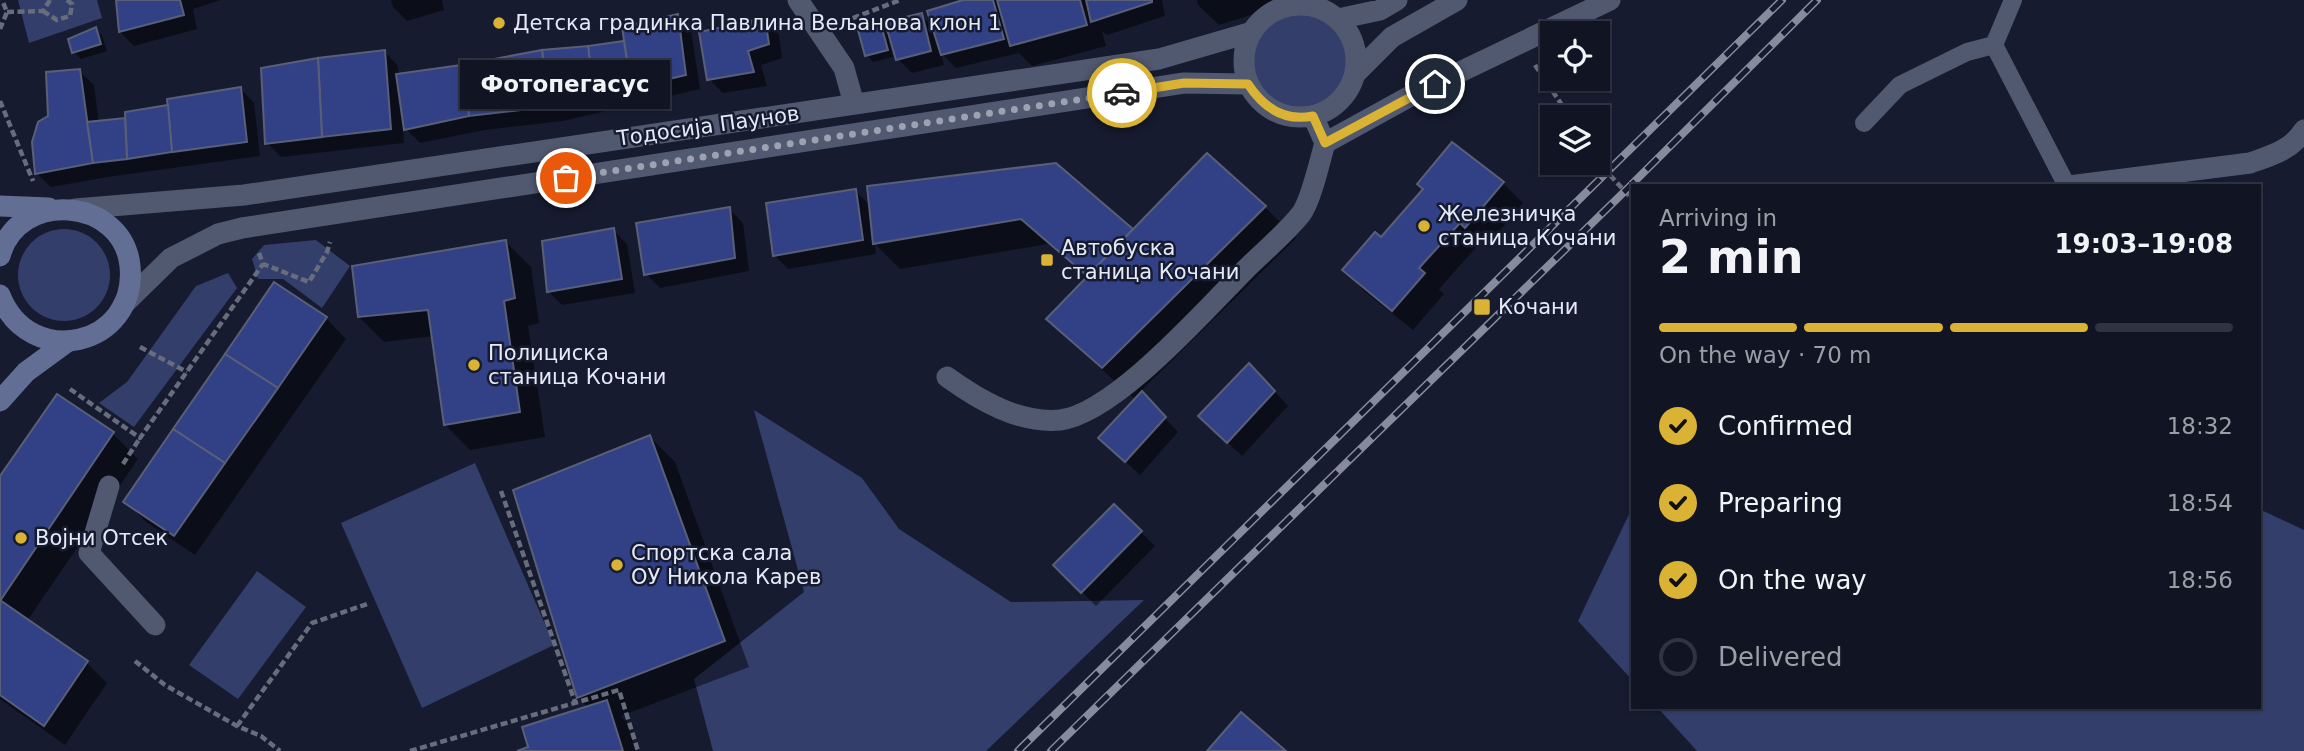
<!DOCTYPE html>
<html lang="en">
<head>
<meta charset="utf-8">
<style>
  :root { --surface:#101423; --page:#1e2130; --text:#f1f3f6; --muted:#9c9ea6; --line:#303341; --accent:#dab334 }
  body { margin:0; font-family:"DejaVu Sans",sans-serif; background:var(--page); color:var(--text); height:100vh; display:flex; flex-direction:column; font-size:26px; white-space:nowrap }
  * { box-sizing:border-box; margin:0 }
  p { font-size:23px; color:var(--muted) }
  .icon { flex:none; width:38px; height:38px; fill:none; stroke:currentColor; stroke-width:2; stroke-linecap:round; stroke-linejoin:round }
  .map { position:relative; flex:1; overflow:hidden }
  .panel { position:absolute; left:1631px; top:184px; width:630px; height:525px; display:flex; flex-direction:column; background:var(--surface); border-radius:0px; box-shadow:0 2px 5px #0004,0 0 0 2px var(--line) }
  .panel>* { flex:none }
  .fabs { position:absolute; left:1540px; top:21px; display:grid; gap:14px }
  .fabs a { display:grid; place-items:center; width:70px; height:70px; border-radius:0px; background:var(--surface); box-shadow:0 2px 5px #0004,0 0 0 2px var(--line); font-size:35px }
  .pin { position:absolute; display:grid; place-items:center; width:60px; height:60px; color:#fff; margin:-30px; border:4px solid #fff; border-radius:50%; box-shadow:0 2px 7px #0007 }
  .courier { position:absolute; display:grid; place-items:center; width:70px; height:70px; margin:-35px; border:5px solid #dab334; border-radius:50%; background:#fff; color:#222; box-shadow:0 2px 9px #0007 }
  .bubble { position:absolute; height:49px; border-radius:0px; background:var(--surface); box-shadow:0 2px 5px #0004,0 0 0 2px var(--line); font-size:23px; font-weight:800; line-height:49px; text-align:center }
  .overview em { font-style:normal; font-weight:800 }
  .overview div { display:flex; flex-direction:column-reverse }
  .overview { display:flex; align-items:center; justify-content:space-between; height:119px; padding:0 28px }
  h1 { font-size:46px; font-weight:800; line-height:52px }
  .bar { display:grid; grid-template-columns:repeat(4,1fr); gap:10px 7px; align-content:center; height:84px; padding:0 28px }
  .bar i { height:9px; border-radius:5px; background:var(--line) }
  .bar .selected { background:var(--accent) }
  .bar p { grid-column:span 4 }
  ol { padding:0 28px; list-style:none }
  li { display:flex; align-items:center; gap:21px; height:77px }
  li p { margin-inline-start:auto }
  li .icon { padding:7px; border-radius:50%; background:var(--accent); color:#111; stroke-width:4 }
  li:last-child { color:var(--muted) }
  li i { width:38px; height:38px; border:4px solid var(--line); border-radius:50% }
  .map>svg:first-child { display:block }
</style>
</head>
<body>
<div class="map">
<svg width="2304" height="751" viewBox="0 0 2304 751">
  <rect width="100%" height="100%" fill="#161b2f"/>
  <g fill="#333e6b">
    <polygon points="18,0 97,0 102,18 29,43"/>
    <circle cx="1300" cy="62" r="50"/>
    <circle cx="64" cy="275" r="46"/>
    <polygon points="316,240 350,266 322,308 283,279 258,279 252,259 264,245"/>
    <polygon points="228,273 237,288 134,427 99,403 127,382 196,286"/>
    <polygon points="754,410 862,478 899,529 1011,602 1144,600 986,751 713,751 694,679 804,592"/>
    <polygon points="475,463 554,645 422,708 341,523"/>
    <polygon points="1633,506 1633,681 1578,621"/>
    <polygon points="2259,509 2304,530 2304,751 1697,751 1657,707 2259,707"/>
    <polygon points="257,571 306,607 238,699 189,665"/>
  </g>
  <g fill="#0007">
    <polygon points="118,0 221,0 193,9 197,29 134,46 120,32"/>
    <polygon points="391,0 442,0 444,10 407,21 393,7"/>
    <polygon points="970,0 996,0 1000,5 999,0 1162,0 1165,16 1107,35 1102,31 1106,46 1032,66 1019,53 956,68 941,53 944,65 912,73 898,59 921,15 934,28"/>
    <polygon points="1197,0 1298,0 1219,25 1198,5"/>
    <polygon points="677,16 691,30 700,89 563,121 485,130 420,143 403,126 404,143 281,157 267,143 384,51 398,66 399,75 462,67 543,51 626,42"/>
    <polygon points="765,20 779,35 782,58 761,65 767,86 723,93 709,79"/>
    <polygon points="880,27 888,35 893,57 873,62 867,55"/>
    <polygon points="96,29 102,36 107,51 81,59 74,52"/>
    <polygon points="79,71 94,85 99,123 126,120 240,88 254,103 260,156 108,177 51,187 36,173 50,117"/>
    <polygon points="1055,165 1133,231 1265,207 1296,238 1140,392 1178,432 1140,475 1100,438 1136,400 1080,350 1048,319 1088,278 1048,244 900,269 875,244 876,254 788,269 774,255 855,191 871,206"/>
    <polygon points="1503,183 1523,203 1486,247 1481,242 1439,289 1444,294 1413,330 1364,291 1344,270 1381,240"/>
    <polygon points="729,209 743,223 749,271 660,288 646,274"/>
    <polygon points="613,230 627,244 635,293 562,305 548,291"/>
    <polygon points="506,242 531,267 539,323 528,326 545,437 470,450 445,425 433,336 384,342 359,317"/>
    <polygon points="326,318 346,339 195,555 146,522 126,501"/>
    <polygon points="1263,379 1288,406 1242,456 1214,430"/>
    <polygon points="58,397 113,434 138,459 27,621 87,663 107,683 65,745 0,699 0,479"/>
    <polygon points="650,437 675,462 749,667 621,716 627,722 636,751 522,751 589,708 578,698 515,491"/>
    <polygon points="1114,506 1155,546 1096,606 1055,565"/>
  </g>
  <g fill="#324186" stroke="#585f77" stroke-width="2">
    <polygon points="116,0 180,0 184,15 119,32"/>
    <polygon points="963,0 993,0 1004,39 941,55 927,11"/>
    <polygon points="997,0 1080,0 1087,25 1010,46"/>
    <polygon points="1086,0 1152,0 1152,2 1091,22"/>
    <polygon points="922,13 931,51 896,60 885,22"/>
    <polygon points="678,14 686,75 631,88 622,27"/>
    <polygon points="765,18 769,44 748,51 754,72 707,80 699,32"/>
    <polygon points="881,25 888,50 865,56 858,30"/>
    <polygon points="96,27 101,44 72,53 68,39"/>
    <polygon points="624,41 631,88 594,95 588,46"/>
    <polygon points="588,46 594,95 548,107 542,50"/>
    <polygon points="385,50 391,129 322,137 318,58"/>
    <polygon points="542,50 548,107 469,116 462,65"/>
    <polygon points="318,58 322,137 265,144 261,68"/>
    <polygon points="462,65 469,116 404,130 396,74"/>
    <polygon points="80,69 93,163 35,174 32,142 38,122 48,116 46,72"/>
    <polygon points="241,87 247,142 172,152 167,99"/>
    <polygon points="168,105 172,152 127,159 125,112"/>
    <polygon points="125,118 127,159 93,163 87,122"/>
    <polygon points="1452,142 1504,182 1465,228 1460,223 1419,268 1425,273 1392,311 1342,270 1375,232 1381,237 1423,189 1417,184"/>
    <polygon points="1207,153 1266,206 1102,368 1046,319"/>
    <polygon points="1056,163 1133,229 1087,276 1021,219 873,244 867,186"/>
    <polygon points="856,189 863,240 773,256 766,203"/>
    <polygon points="730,207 735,258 644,275 636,223"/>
    <polygon points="614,228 622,279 547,292 542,241"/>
    <polygon points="506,240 515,298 504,301 520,412 444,425 428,310 358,317 352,266"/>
    <polygon points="274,282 327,317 278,388 225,354"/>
    <polygon points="225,354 278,388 225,463 173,429"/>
    <polygon points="1249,363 1275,391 1227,443 1198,416"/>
    <polygon points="1142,391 1166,417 1125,462 1098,438"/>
    <polygon points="57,394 114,432 0,601 0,476"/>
    <polygon points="173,429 225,463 174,536 123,502"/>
    <polygon points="650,435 725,641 577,698 513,490"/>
    <polygon points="1114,504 1142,531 1081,593 1053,565"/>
    <polygon points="0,600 88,661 44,726 0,695"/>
    <polygon points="607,700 623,751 517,751 528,747 522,727"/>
    <polygon points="1241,712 1286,751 1207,751"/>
  </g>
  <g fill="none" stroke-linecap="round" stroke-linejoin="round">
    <g stroke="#686d7e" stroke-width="4.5" stroke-dasharray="7 3.5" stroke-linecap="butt">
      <polyline points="43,11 57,20 70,16 72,4 67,0"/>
      <polyline points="7,12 43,11 50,0"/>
      <polyline points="843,22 900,0"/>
      <polyline points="0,29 7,12 2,0"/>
      <polyline points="1535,65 1570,117"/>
      <polyline points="0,101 33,181"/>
      <polyline points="1598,158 1608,173 1633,200"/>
      <polyline points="259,253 263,264 309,282 327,252 330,242"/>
      <polyline points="140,347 187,372"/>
      <polyline points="70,389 140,438 263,264"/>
      <polyline points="123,464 140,438"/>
      <polyline points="501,491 575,702"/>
      <polyline points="135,661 165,685 237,726 261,736 280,751"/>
      <polyline points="237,726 312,623 370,603"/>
      <polyline points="410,751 619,690 638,751"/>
    </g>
    <g stroke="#515970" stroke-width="18">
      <polyline points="1994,45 2067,186"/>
      <polyline points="1864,123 1900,85 1967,52 1994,45 2013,0"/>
    </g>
    <g stroke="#515970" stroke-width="21">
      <polyline points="798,0 844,68 854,104"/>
      <circle cx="1300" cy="61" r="56"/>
      <polyline points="1338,19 1380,10 1397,0"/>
      <polyline points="1356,73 1392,37 1457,0"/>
      <polyline points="1325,143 1414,94 1610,0"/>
      <path d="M2069 186 2250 163C2270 156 2292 150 2304 130"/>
      <polyline points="75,209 244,195 1159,59 1252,32"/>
      <polyline points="123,305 171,258 218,234 242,228 1184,83 1248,84"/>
      <path d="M947 377C979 400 1019 424 1060 420 1115 413 1204 311 1245 270 1263 252 1285 234 1301 214 1311 201 1320 160 1325 143L1313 116"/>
      <polyline points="109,486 89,553 155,625"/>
    </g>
    <g stroke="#626e93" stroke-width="21">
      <polyline points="0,206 49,208"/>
      <path d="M0 256C18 189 123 197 130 266 138 347 29 371 0 295"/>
      <polyline points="0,401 26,372 67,342"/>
    </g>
    <g stroke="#878c9d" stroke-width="8">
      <g id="rail">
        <polyline points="1018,751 1782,0"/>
        <polyline points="1051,751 1625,191 1817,0"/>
      </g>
    </g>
    <use href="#rail" stroke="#161b2f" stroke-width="5" stroke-dasharray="16" stroke-linecap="butt"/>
  </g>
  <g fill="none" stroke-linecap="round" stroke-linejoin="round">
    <polyline stroke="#9da2b2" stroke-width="7" stroke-dasharray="0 12.6" points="566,178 1122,93"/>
    <path stroke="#dab334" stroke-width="9" d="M1122 93 1184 83 1248 84C1263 107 1284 122 1313 116L1325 143 1435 84"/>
  </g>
  <g fill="#dab334" stroke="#161b2f" stroke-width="2.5">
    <circle cx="499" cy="23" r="7"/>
    <circle cx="1424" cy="226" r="7"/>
    <rect x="1040" y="253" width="14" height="14" rx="3.5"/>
    <rect x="1473" y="298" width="18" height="18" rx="3.5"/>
    <circle cx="474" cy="365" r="7"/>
    <circle cx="21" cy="538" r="7"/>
    <circle cx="617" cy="565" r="7"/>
  </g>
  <g text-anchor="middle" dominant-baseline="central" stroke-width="5" stroke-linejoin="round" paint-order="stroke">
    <g font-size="21" fill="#e5eaf8" stroke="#161b2f" text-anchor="start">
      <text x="513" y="23">Детска градинка Павлина Вељанова клон 1</text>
      <text x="1438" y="214">Железничка<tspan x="1438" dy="24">станица Кочани</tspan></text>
      <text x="1061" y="248">Автобуска<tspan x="1061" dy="24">станица Кочани</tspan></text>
      <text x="1498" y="307">Кочани</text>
      <text x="488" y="353">Полициска<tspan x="488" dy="24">станица Кочани</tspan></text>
      <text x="35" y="538">Војни Отсек</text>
      <text x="631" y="553">Спортска сала<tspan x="631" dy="24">ОУ Никола Карев</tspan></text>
    </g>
    <g font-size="21" fill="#e5eaf8" stroke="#161b2f">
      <text transform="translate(708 126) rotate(-8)">Тодосија Паунов</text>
    </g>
  </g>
</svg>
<div class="fabs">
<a><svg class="icon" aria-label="locate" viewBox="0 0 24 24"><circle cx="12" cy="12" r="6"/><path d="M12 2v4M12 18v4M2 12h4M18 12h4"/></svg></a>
<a><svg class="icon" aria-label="layers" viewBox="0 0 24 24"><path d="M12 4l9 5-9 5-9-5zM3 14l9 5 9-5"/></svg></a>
</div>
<div class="pin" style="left:566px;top:178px;background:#ea580c"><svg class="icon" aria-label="bag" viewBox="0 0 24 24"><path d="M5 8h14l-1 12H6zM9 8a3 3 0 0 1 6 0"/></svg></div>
<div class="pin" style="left:1435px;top:84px;background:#1f2937"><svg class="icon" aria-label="home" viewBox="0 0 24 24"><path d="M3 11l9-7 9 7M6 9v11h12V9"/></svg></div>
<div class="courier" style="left:1122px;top:93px"><svg class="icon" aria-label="car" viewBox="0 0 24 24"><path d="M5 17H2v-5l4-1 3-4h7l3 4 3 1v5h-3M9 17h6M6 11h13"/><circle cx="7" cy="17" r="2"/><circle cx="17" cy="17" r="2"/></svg></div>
<div class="bubble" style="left:460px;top:60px;width:210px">Фотопегасус</div>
<section class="panel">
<div class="overview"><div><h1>2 min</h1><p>Arriving in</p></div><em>19:03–19:08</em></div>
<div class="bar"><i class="selected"></i><i class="selected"></i><i class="selected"></i><i></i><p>On the way · 70 m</p></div>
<ol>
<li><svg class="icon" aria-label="check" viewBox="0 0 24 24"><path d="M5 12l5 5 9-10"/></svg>Confirmed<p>18:32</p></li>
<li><svg class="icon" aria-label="check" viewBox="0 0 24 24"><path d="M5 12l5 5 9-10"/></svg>Preparing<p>18:54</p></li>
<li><svg class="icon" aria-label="check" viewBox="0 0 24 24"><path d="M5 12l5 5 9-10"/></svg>On the way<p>18:56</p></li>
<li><i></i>Delivered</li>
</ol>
</section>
</div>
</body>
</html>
